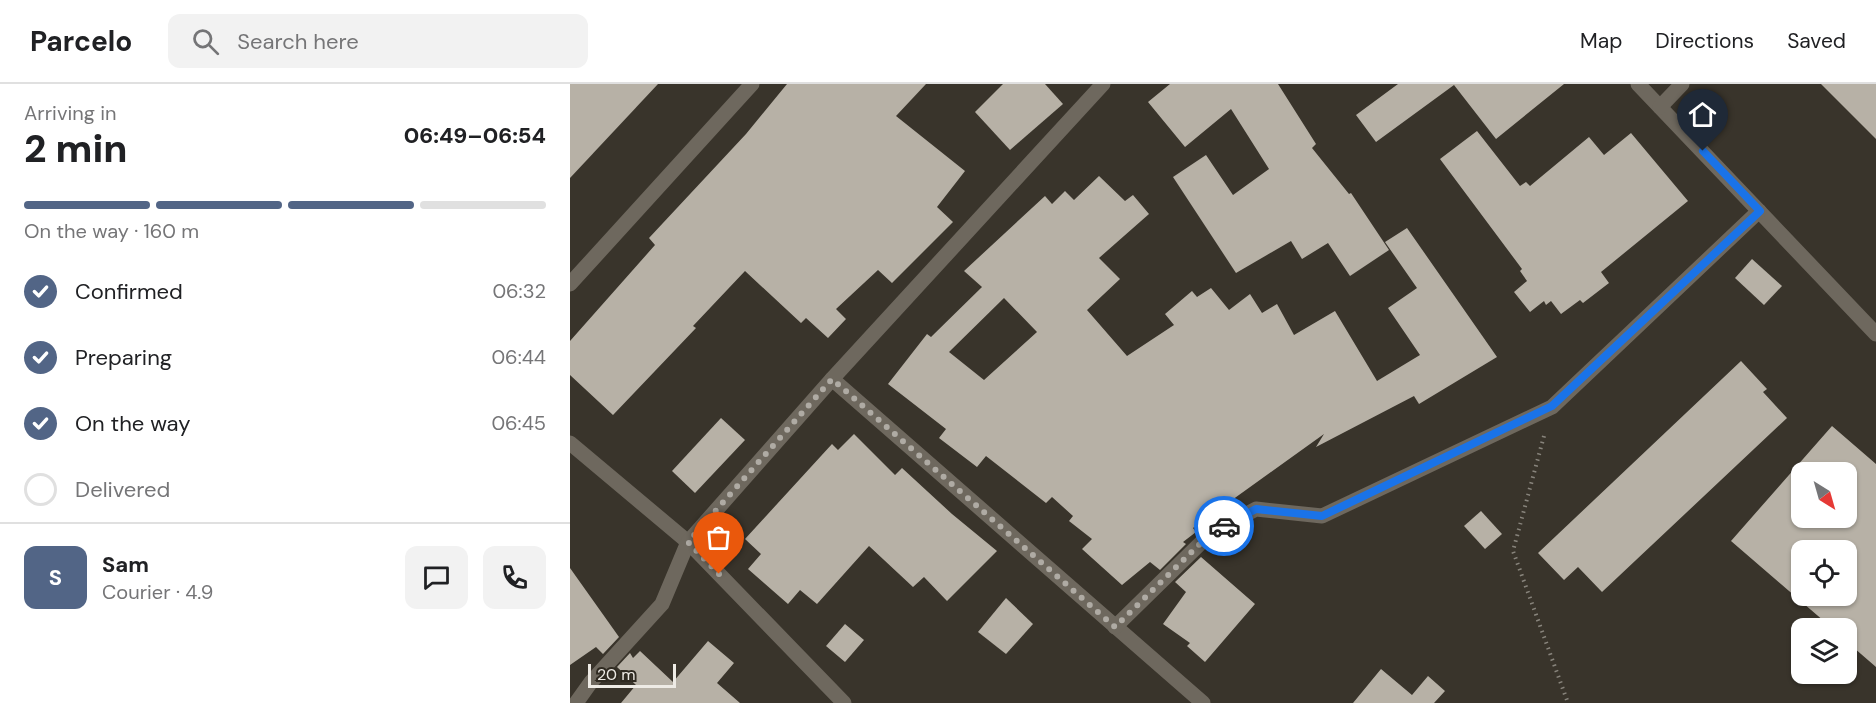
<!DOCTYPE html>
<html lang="en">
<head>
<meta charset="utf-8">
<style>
  :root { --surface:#fff; --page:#f2f2f2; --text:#202124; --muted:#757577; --line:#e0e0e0; --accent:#526586 }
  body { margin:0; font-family:"DM Sans",sans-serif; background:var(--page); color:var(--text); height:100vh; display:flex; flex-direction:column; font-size:22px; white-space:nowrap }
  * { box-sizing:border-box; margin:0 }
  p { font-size:20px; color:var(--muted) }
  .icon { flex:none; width:33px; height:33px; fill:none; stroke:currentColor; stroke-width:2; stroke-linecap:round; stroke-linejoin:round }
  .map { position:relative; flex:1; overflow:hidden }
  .details { display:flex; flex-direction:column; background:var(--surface); width:570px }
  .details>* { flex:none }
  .needle { width:39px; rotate:143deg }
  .controls { position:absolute; left:1221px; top:378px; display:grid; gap:12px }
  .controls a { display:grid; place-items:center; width:66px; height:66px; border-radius:12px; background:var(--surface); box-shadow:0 2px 4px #0004; font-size:30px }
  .scale { position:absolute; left:18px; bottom:15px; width:88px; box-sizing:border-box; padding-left:6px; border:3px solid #eeebe5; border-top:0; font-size:16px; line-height:21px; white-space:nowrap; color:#eeebe5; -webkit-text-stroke:4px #2f2a21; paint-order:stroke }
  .pin { position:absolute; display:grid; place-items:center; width:51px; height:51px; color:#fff; margin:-62px -26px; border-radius:50% 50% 50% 0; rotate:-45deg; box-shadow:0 0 6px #0007 }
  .pin .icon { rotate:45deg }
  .courier { position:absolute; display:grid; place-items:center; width:60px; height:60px; margin:-30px; border:4px solid #1a73e8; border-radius:50%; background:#fff; color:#222; box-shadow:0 2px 8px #0007 }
  .head em { font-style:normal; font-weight:800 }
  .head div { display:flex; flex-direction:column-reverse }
  .head { display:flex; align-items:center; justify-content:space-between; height:102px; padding:0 24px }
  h1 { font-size:39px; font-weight:800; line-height:45px }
  .bar { display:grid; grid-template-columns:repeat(4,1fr); gap:9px 6px; align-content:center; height:72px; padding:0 24px }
  .bar i { height:8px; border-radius:4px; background:var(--line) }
  .bar .current { background:var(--accent) }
  .bar p { grid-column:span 4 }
  .line { display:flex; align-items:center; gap:15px; padding:0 24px; border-top:2px solid var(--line) }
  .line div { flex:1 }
  .round { display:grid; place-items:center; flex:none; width:63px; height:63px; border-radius:12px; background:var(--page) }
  ol { padding:0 24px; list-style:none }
  li { display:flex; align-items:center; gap:18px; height:66px }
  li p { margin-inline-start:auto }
  li .icon { padding:6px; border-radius:50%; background:var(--accent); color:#fff; stroke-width:4 }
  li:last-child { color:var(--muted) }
  li i { width:33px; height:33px; border:3px solid var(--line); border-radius:50% }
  header { display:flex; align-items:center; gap:36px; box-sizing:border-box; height:84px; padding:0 30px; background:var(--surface); border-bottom:2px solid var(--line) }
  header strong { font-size:28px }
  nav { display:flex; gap:33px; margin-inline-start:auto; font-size:21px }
  .search { width:420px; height:54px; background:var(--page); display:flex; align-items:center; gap:15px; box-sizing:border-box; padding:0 21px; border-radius:12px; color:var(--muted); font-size:22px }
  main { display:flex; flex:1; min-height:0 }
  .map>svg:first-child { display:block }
</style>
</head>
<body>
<header>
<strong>Parcelo</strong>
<div class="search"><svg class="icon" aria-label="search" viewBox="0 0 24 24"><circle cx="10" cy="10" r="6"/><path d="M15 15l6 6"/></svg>Search here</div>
<nav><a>Map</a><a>Directions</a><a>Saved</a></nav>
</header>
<main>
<section class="details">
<div class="head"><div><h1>2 min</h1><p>Arriving in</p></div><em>06:49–06:54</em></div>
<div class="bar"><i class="current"></i><i class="current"></i><i class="current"></i><i></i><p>On the way · 160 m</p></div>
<ol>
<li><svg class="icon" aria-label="check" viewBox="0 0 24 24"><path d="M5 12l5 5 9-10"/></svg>Confirmed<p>06:32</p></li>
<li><svg class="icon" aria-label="check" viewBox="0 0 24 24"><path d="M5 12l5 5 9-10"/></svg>Preparing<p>06:44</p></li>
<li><svg class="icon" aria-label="check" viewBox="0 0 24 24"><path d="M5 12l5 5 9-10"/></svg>On the way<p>06:45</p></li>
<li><i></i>Delivered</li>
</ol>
<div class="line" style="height:108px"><b class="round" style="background:var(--accent);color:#fff">S</b><div><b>Sam</b><p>Courier · 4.9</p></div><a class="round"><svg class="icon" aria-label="chat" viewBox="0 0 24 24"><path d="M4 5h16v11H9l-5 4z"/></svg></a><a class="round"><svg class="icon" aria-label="phone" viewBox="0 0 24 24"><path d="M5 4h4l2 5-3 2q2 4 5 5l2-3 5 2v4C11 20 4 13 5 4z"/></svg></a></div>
</section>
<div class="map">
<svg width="1306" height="619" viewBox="0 0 1306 619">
  <rect width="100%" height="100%" fill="#39342b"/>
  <g fill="#b7b1a6" fill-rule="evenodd">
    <polygon points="0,0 88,0 0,94"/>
    <polygon points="217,0 356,0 326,32 395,87 367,123 383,138 322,199 308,186 266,225 276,235 258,254 236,234 231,239 175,187 123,242 126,244 43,331 0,291 0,257 85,161 79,154 176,50"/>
    <polygon points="433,0 475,0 493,20 440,66 405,28"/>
    <polygon points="600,0 708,0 746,60 742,64 779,110 781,109 819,166 780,192 758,159 732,175 721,157 666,189 603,93 636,71 663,111 699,85 661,25 615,63 578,18"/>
    <polygon points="828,0 994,0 926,55 884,1 806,58 786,31"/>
    <polygon points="1251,0 1306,0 1306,55"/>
    <polygon points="907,47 950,102 956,98 960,102 1019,53 1034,71 1061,49 1118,117 1031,188 1039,199 1013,219 1010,216 991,230 981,217 976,221 974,217 960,228 944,208 957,197 950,187 952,185 870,75"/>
    <path d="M529 92 555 117 563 111 579 130 529 174 550 195 517 226 557 272 604 241 595 230 622 207 627 213 641 204 659 226 680 210 692 229 707 220 724 251 765 227 807 297 850 271 818 224 847 204 815 158 837 144 927 273 849 320 844 312 746 363 754 350 623 444 626 448 613 458 616 460 590 486 580 478 552 501 512 465 522 455 499 437 503 432 482 413 476 419 416 372 407 383 369 354 376 345 318 300 357 250 361 253 412 203 394 187 475 112 482 120 495 107 504 116ZM434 214 467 248 414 296 379 268Z"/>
    <polygon points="1182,175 1212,202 1194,221 1165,194"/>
    <polygon points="1171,277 1197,305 1193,308 1217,334 1032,508 1008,483 994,496 968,469"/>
    <polygon points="151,334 175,356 125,409 102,387"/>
    <path d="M1262 342 1306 380V583L1276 557V544H1262L1161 457ZM1232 386 1276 388V434H1232ZM1232 466H1276V512H1232Z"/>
    <polygon points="284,350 325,391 332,384 382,430 427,467 377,517 354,493 343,503 299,462 247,520 230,506 218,520 178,485 191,470 175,455 262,360 268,366"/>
    <polygon points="911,427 932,450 915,465 894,442"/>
    <polygon points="631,473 685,520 635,578 617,562 620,559 593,540 616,508 605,498"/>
    <polygon points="0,484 49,553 33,570 26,563 0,581"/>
    <polygon points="436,514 463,540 436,570 408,548"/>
    <polygon points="275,540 294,556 275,578 256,562"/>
    <polygon points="138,557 164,579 147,599 170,619 51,619 66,601 47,583 60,569 63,574 70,567 103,598"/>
    <polygon points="811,585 842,611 858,592 875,607 864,619 783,619"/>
  </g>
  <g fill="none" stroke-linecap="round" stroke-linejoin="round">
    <polyline stroke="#88847c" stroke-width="4" stroke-dasharray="1.5 4.5" stroke-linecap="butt" points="974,352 943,467 998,619"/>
    <g stroke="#6e685e" stroke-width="15">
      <polyline points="1068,0 1306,250"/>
      <polyline points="1090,23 1112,0"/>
      <polyline points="0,200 182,0"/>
      <polyline points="262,295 633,619"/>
      <polyline points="0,359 118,458 274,619"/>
      <polyline points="545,543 640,450 686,425 752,432 982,323 1189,127"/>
      <polyline points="6,619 21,598 92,520 118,458 262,295 533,0"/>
    </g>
  </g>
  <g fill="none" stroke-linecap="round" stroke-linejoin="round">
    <polyline stroke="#afaba4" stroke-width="6" stroke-dasharray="0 10.8" points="149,490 118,458 262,295 545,543 640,450 654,442"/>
    <polyline stroke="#1a73e8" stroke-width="8" points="654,442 686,425 752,432 982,322 1190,127 1133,67"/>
  </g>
</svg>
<div class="controls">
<a><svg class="needle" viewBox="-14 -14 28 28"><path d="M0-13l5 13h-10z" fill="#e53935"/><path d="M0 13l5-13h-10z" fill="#757577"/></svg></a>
<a><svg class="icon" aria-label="locate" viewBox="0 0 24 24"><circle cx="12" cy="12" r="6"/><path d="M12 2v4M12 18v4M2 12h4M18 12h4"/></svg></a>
<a><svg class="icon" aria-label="layers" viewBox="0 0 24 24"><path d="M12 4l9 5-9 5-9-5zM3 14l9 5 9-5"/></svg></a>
</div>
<div class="scale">20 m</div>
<div class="pin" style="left:149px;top:490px;background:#ea580c"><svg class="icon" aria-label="bag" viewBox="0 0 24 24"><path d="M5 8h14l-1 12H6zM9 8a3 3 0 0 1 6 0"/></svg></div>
<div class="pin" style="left:1133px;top:67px;background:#1f2937"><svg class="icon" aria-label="home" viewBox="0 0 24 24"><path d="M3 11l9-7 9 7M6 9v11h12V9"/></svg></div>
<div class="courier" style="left:654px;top:442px"><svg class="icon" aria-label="car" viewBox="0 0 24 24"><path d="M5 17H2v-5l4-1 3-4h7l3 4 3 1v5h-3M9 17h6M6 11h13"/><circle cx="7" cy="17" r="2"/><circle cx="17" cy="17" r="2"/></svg></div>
</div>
</main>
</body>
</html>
